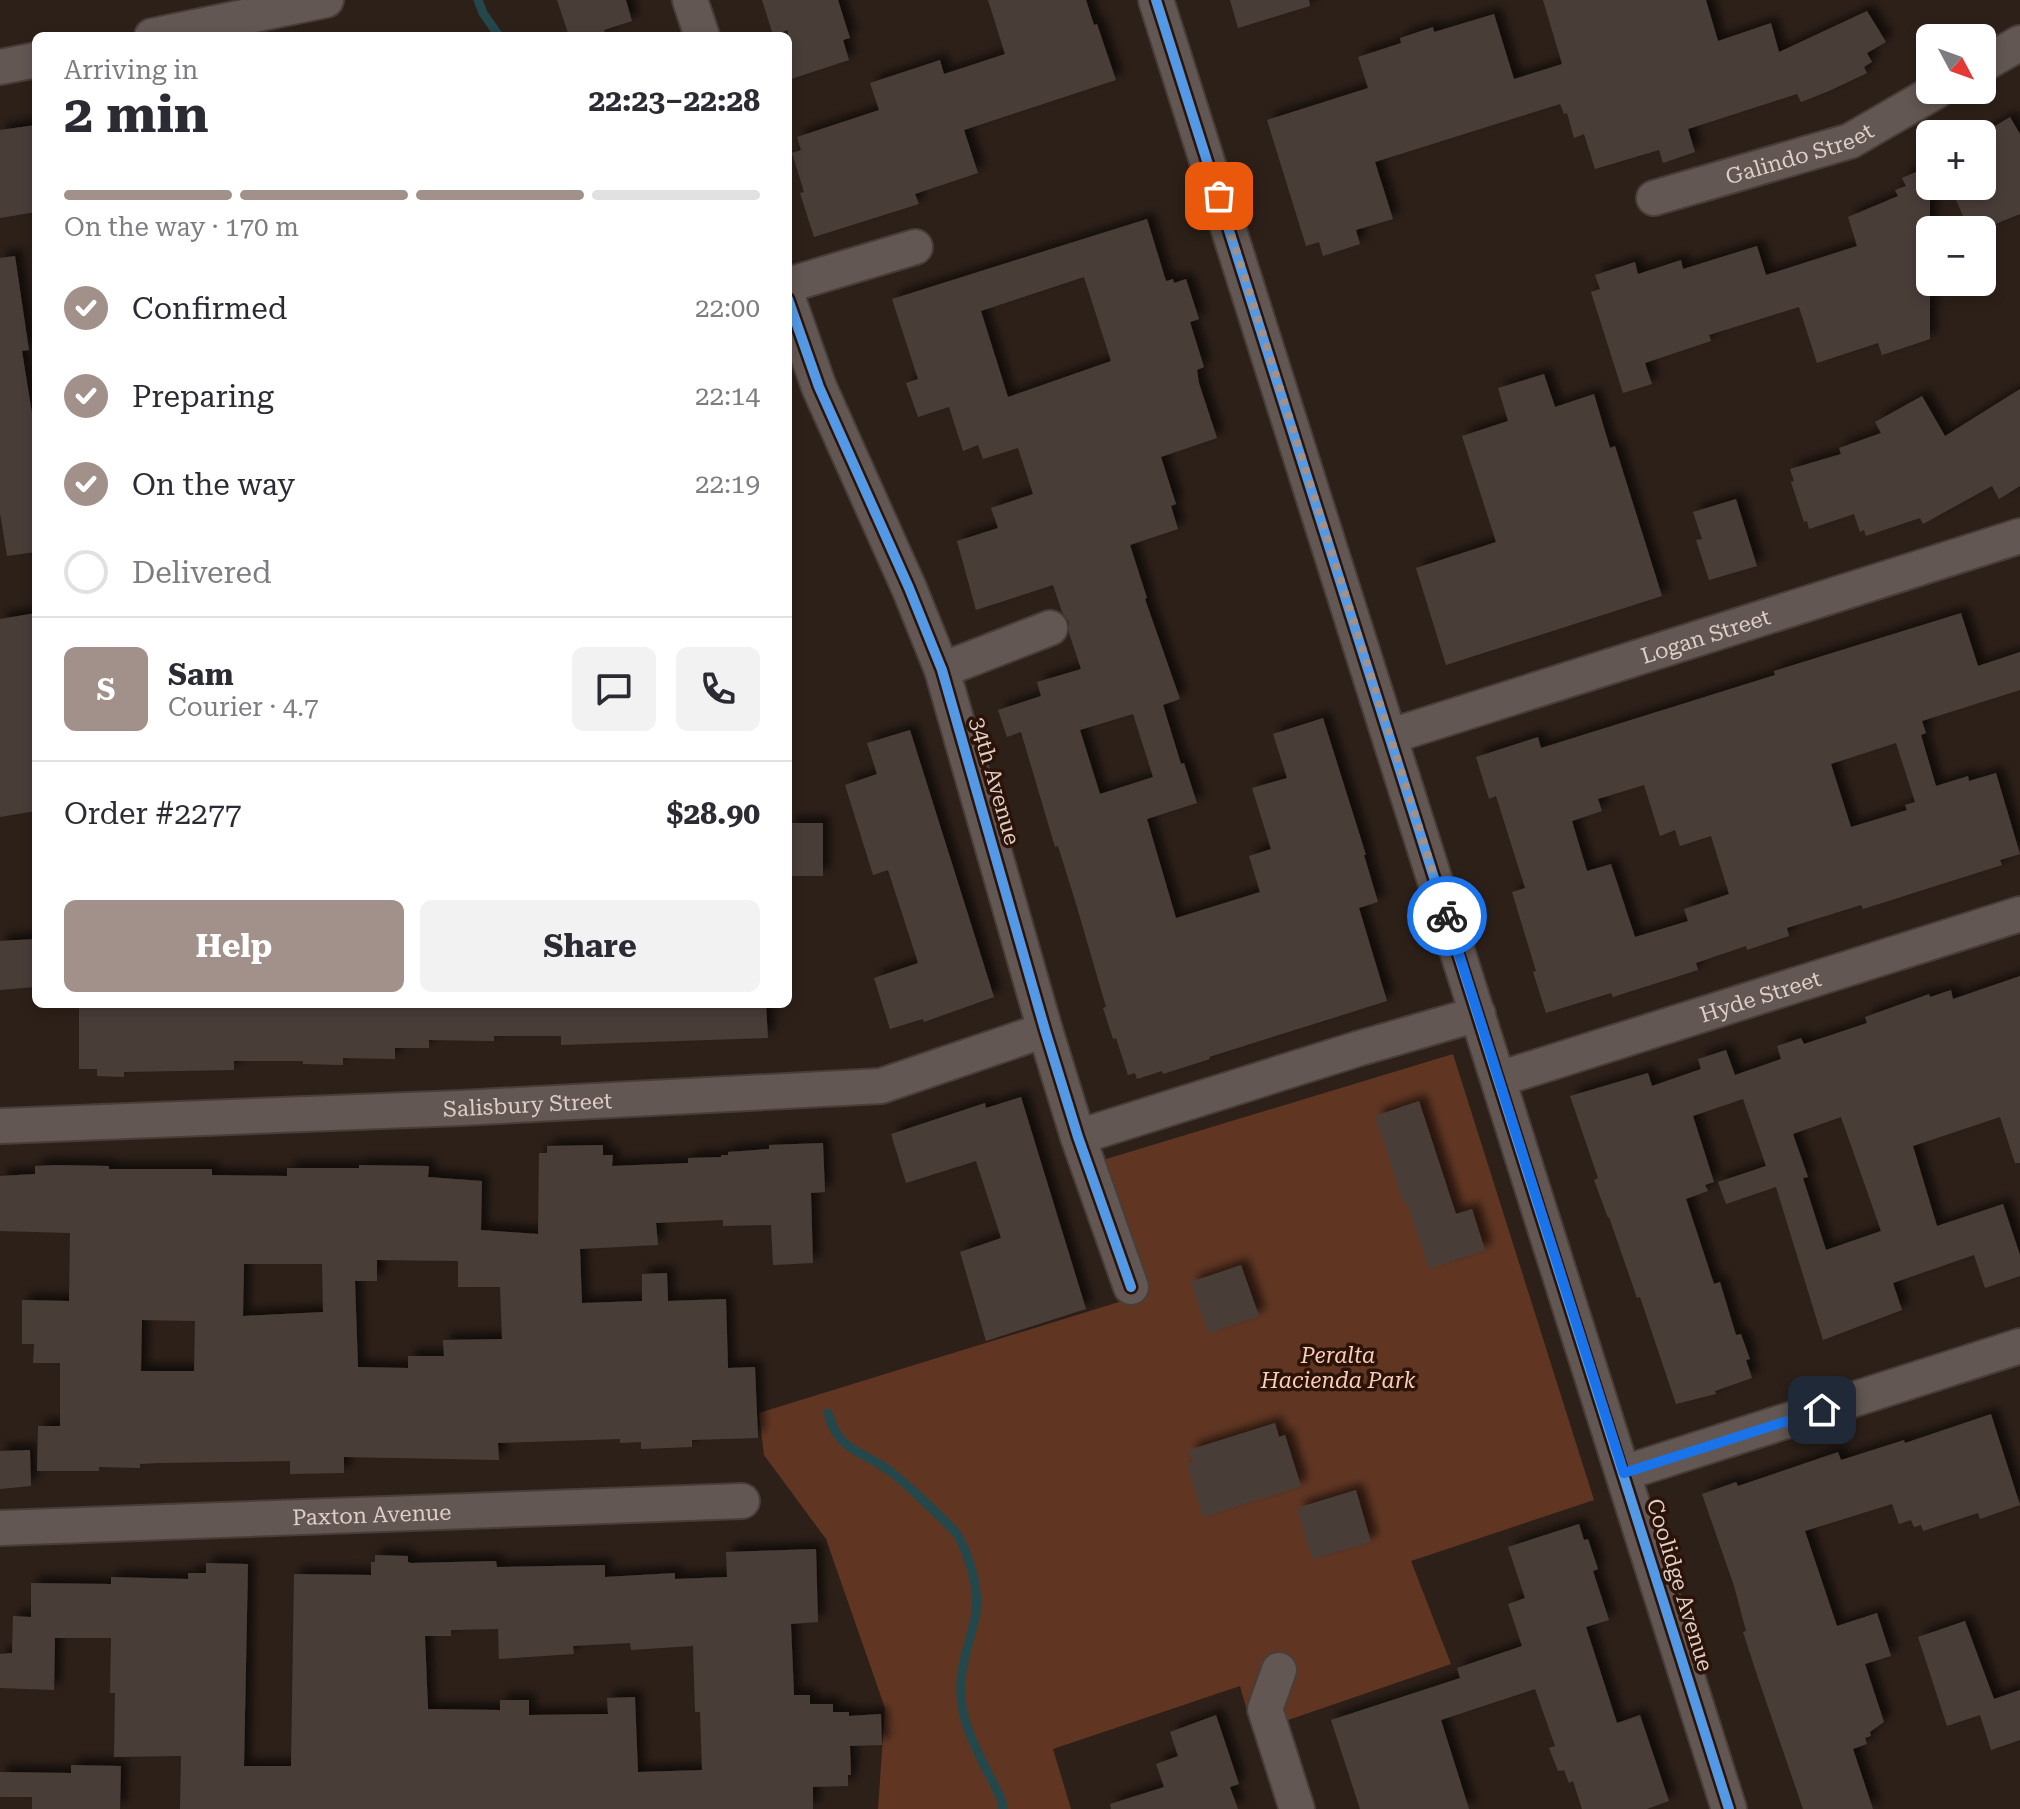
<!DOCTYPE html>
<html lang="en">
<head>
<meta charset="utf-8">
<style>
  :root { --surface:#fff; --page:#f2f2f3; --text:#2b2b33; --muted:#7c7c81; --line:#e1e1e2; --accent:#a1918a }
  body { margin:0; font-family:"Roboto Serif",serif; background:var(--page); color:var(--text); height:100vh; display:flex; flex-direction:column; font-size:30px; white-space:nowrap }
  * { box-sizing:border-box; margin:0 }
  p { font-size:26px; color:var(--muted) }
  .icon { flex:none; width:44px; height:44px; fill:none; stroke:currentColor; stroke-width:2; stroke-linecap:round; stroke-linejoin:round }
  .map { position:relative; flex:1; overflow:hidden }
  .panel { position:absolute; left:32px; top:32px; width:760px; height:976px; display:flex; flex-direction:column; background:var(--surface); border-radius:12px; box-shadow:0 4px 12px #0003 }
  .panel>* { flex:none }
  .needle { width:52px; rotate:131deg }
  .buttons { position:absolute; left:1916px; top:24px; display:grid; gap:16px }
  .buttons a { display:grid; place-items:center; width:80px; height:80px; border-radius:12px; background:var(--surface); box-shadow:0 4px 12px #0003; font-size:40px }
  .pin { position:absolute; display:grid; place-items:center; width:68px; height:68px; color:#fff; margin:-34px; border-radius:16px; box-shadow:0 4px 12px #0006 }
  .courier { position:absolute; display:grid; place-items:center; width:80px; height:80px; margin:-40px; border:6px solid #1a73e8; border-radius:50%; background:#fff; color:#222; box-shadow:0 2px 10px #0007 }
  .head em { font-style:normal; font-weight:700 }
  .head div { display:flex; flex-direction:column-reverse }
  .head { display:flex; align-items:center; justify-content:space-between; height:136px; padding:0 32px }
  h1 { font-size:52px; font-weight:700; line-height:60px }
  .bar { display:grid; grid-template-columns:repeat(4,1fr); gap:12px 8px; align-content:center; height:96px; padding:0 32px }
  .bar i { height:10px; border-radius:6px; background:var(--line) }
  .bar .on { background:var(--accent) }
  .bar p { grid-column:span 4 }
  .line { display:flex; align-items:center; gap:20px; padding:0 32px; border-top:2px solid var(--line) }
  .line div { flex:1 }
  .round { display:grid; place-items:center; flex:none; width:84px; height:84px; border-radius:12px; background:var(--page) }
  ol { padding:0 32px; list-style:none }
  li { display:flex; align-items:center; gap:24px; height:88px }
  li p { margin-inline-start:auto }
  li .icon { padding:8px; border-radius:50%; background:var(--accent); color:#fff; stroke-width:4 }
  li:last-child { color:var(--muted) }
  li i { width:44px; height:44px; border:4px solid var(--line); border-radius:50% }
  .primary-button { display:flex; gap:16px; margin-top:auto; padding:16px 32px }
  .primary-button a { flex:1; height:92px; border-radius:12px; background:var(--accent); color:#fff; font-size:32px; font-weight:700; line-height:92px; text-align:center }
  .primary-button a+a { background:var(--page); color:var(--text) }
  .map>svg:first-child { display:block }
</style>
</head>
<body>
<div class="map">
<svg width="2020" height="1809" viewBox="0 0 2020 1809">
  <defs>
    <filter id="shadow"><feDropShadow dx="7" dy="-7" stdDeviation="4" flood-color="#0009"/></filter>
  </defs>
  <rect width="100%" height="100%" fill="#2d2019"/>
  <polygon fill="#603623" points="1453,1054 1594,1500 1411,1561 1451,1664 1253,1732 1240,1686 1053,1749 1071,1809 878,1809 885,1708 826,1539 764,1455 759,1413 1148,1293 1103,1160"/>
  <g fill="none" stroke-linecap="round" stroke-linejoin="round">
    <g stroke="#24474b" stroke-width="9">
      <polyline points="478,0 483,13 499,36"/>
      <path d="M828 1413C838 1450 859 1450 887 1469 897 1475 953 1527 958 1536 970 1557 979 1589 976 1613 970 1643 959 1665 961 1697 963 1732 987 1768 1001 1799L1003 1809"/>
    </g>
  </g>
  <g fill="#4a3d38" fill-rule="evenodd" filter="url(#shadow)">
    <polygon points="557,0 626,0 632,21 604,30 606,36 569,36"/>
    <polygon points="762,0 838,0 850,38 843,40 849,60 788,80 788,30 773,35"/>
    <polygon points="988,0 1086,0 1094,25 1097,24 1116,80 964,130 978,173 915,194 919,204 814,237 800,193 804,192 792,153 801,150 797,137 879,110 870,83 940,60 944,74 1005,54"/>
    <polygon points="1230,0 1309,0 1310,6 1238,28"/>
    <polygon points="1543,0 1706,0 1718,41 1771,23 1779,52 1867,11 1886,42 1867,53 1872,62 1864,67 1867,73 1829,91 1801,102 1797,94 1688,129 1695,152 1663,163 1659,150 1595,169 1584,134 1574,138 1567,113 1564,114 1560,104 1375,162 1393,219 1356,230 1360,244 1323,256 1319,242 1306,246 1267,120 1368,88 1358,57 1401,43 1400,38 1433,27 1434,32 1494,14 1514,79 1562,64"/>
    <polygon points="2010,117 2020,134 2020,214 1981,230 1969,230 1950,186 1982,186 1982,134"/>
    <polygon points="36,125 36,212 0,218 0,130"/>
    <polygon points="1930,166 1930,339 1882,355 1878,343 1817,363 1799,307 1709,335 1711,341 1645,363 1652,384 1623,393 1591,292 1600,289 1595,275 1635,262 1638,274 1681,260 1683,269 1757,246 1766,275 1857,246 1848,217 1898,196 1895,190 1906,186 1902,178"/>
    <path d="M1147 219 1166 281 1173 279 1174 283 1186 279 1199 319 1190 322 1204 367 1197 370 1199 383 1217 438 1161 457 1176 504 1171 506 1178 529 1130 545 1147 598 1145 599 1180 699 1163 705 1181 764 1184 763 1197 803 1147 819 1176 918 1260 892 1249 856 1271 849 1252 788 1287 778 1273 734 1323 718 1366 855H1364L1378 902 1359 908 1387 1001 1209 1057 1210 1059 1163 1074 1162 1071 1137 1079 1135 1073 1128 1075 1116 1038 1113 1039 1103 1008 1106 1007 1077 907 1058 846 1055 847 1021 732 1007 737 998 710 1041 696 1037 682 1081 669 1069 633V622L1062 612 1053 585 976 610 957 541 998 528 991 508 1033 494 1018 448 983 459 978 445 963 451 949 407 918 417 906 383 918 379 892 299ZM1084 277 1111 361 1008 397 981 311ZM1133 714 1153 777 1100 794 1080 730Z"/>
    <polygon points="15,256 29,350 22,351 36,438 36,552 7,556 0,513 0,258"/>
    <polygon points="1544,374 1555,407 1594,394 1610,448 1615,446 1662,596 1446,665 1416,568 1496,542 1462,436 1508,421 1498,388"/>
    <polygon points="2020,389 2020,486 1999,499 1992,486 1923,524 1920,518 1866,536 1864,530 1860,532 1854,514 1809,529 1807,521 1804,522 1791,482 1794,481 1790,469 1841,454 1839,448 1881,433 1875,422 1922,396 1945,436"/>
    <polygon points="1736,499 1757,566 1709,580 1696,540 1702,539 1693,512"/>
    <polygon points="36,613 36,811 0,817 0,619"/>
    <path d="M1961 613 1978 666 2020 652V690L1922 721 1926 733 1921 735 1936 786 1968 776 1969 781 1996 773 2020 854 2000 860 2002 865 1863 909 1861 905 1787 928 1789 936 1747 950 1746 946 1696 963 1698 970 1613 997 1611 993 1546 1013 1533 972 1536 971 1512 892 1525 888 1496 796 1489 799 1476 757 1538 737 1541 748 1775 675 1774 671ZM1896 743 1915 802 1905 805 1907 810 1851 827 1831 764ZM1644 785 1660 836 1675 830 1680 846 1711 836 1729 894 1684 909 1688 921 1635 937 1611 864 1587 871 1572 821 1602 811 1598 799Z"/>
    <polygon points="910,730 994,997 924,1022 923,1019 890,1029 874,978 918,963 888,870 873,875 845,785 877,774 867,743"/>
    <rect x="788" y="823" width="35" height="53"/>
    <polygon points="36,939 36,987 0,990 0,941"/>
    <path d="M2020 976V1163H2015L2000 1117 1913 1146 1937 1226 2003 1204 2020 1255V1276L1985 1288 1974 1255 1893 1283 1902 1310 1823 1340 1776 1187 1726 1204 1718 1182 1766 1166 1743 1099 1693 1116 1714 1182 1705 1185 1708 1191 1686 1199 1714 1284 1720 1282 1736 1335 1741 1334 1750 1359 1746 1360 1752 1378 1715 1391 1716 1394 1676 1404 1640 1297 1637 1298 1609 1217 1608 1218 1594 1180 1598 1178 1570 1096 1648 1073 1652 1086 1701 1069 1698 1059 1726 1050 1735 1075 1781 1059 1777 1046 1801 1038 1804 1044 1867 1023 1865 1017 1929 994 1930 997 1951 990 1953 999ZM1841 1117 1881 1231 1826 1250 1803 1178 1808 1177 1793 1134Z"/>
    <polygon points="98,1004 766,1004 768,1038 561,1045 561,1036 494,1036 494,1041 429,1040 429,1048 395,1048 395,1059 343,1058 343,1065 303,1064 303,1061 234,1061 234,1070 124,1072 124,1077 97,1076 97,1069 79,1069 79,1008 98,1007"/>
    <polygon points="1021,1097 1086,1309 986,1341 960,1252 1001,1238 976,1161 906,1183 891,1134 985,1103 986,1108"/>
    <polygon points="1419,1101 1456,1214 1472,1209 1485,1250 1429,1269 1407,1203 1404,1204 1375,1116"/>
    <path d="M823 1143 825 1192 811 1193 813 1263 773 1265 771 1225 723 1226V1220L656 1223 658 1245 580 1249 582 1303 642 1301V1274L667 1273 668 1301 726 1299 728 1368 755 1367 758 1438 692 1440V1447L641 1449V1442L620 1443V1439L498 1443 499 1460 344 1457V1473L290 1474V1461L160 1463 140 1464V1468L99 1467V1471H37L38 1426H60V1363H33L34 1344H22V1300L69 1301 70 1233 0 1231V1176L35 1174V1166L56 1165 109 1166V1169H212V1175L287 1176V1168H359V1165L429 1166 428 1177 482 1181 481 1230 538 1234 539 1153H547V1146L603 1145V1155H613L612 1166 688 1163V1158L721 1157V1155H728V1152L769 1149V1145ZM377 1260 458 1261V1287H500L502 1339 443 1340 444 1356H408V1368L358 1367 355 1281H377ZM244 1264H322L323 1312 243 1316ZM142 1320 195 1321 194 1371H141Z"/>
    <polygon points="1241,1265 1259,1316 1208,1333 1191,1282"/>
    <polygon points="1991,1414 2020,1505 1980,1519 1978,1513 1923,1531 1921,1525 1914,1527 1911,1520 1899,1524 1892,1504 1805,1531 1837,1626 1877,1613 1891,1656 1865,1664 1884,1722 1870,1732 1871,1736 1865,1738 1867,1744 1853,1749 1873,1809 1803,1809 1758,1678 1743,1632 1746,1631 1734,1586 1702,1494 1736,1482 1738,1486 1838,1452 1841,1460 1904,1440 1905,1443"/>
    <polygon points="1275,1423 1279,1437 1285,1435 1301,1486 1203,1517 1187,1464 1193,1462 1189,1450"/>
    <polygon points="30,1450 31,1486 0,1489 0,1451"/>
    <polygon points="1356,1490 1371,1542 1312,1559 1297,1508"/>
    <polygon points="1579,1524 1584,1540 1588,1539 1598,1569 1593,1571 1609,1620 1586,1627 1617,1723 1640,1715 1669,1801 1647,1809 1582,1809 1573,1781 1569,1783 1564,1770 1558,1771 1549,1748 1555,1746 1535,1689 1441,1720 1469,1809 1360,1809 1331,1720 1460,1678 1457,1668 1522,1646 1508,1604 1525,1598 1508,1547"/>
    <path d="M816 1549 818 1622 791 1624 794 1695H810V1704H833V1712H849V1716L881 1714 882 1745 850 1746 851 1775H848V1786L813 1787V1809H180L181 1756 114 1757 115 1693H110L111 1638H55L54 1690 0 1688V1654L12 1653 13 1616 31 1617V1583L111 1584V1577L188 1579V1573H206V1563L248 1564 244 1766H291L294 1574 371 1575V1562H375V1555L408 1556V1562L411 1563 496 1561 497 1567 605 1565V1577L675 1573V1579L727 1577 726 1552ZM498 1629 499 1659 574 1654 573 1646 630 1643 631 1650 693 1646 695 1712H700L702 1770 638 1772 635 1697 607 1698 608 1714 529 1715V1700H500V1710L428 1709 425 1636H451V1630Z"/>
    <polygon points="1965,1621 1994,1699 2020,1690 2020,1740 1991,1750 1980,1715 1947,1726 1918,1637"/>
    <polygon points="1216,1715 1239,1784 1230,1787 1238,1809 1111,1809 1110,1804 1164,1787 1156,1764 1178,1756 1170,1732"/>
    <polygon points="71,1765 121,1766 120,1809 32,1809 32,1797 0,1797 0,1772 71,1773"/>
  </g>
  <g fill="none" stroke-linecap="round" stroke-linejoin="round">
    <g stroke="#483d38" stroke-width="38">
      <g id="minor">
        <polyline points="690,0 702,36"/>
        <polyline points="1156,0 1729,1809"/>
        <polyline points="152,36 326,0"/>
        <polyline points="1982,65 2020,43"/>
        <polyline points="0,67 36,60"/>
        <path id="s1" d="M1654 198 1850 141 1938 90"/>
        <polyline points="788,285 915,247"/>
        <polyline points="788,299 819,387 909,588 942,670 1045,1030 1078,1137 1131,1287"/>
        <polyline points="942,670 1050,628"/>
        <path id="s2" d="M1391 736 2020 536"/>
        <path id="s3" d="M1499 1079 2020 914"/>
        <path id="s4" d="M0 1126 460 1108 881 1086 1045 1030"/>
        <polyline points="1078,1137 1357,1049 1478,1014"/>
        <polyline points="1624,1473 2020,1346"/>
        <path id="s5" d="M0 1528 742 1501"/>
        <polyline points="1279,1670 1265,1709 1297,1809"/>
      </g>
    </g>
    <use href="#minor" stroke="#635753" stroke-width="34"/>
    <g stroke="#2b1308" stroke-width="15">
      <g id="cycleway">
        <polyline points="1156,0 1729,1809"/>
        <polyline points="788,299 819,387 909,588 942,670 1045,1030 1078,1137 1131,1287"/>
      </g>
    </g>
    <use href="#cycleway" stroke="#5399e6" stroke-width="10"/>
  </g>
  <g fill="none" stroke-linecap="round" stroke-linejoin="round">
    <polyline stroke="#a1918a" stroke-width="8" stroke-dasharray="0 14.4" points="1219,196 1447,916"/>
    <polyline stroke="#1a73e8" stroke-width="10" points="1447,916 1624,1473 1822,1410"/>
  </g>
  <g text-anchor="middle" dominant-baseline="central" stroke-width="7" stroke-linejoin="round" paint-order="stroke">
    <g font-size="22" fill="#dfcec7" stroke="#2b1308">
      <text stroke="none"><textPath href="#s1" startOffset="152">Galindo Street</textPath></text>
      <text stroke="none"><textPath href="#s2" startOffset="330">Logan Street</textPath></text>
      <text transform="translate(995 781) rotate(74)">34th Avenue</text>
      <text stroke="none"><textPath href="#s3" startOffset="274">Hyde Street</textPath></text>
      <text stroke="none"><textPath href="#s4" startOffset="528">Salisbury Street</textPath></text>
      <text stroke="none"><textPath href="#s5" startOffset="372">Paxton Avenue</textPath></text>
      <text transform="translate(1680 1585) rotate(73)">Coolidge Avenue</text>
    </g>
    <g font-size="22" font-style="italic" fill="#f9cbb9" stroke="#2b1308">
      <text x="1338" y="1355">Peralta<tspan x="1338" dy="25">Hacienda Park</tspan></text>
    </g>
  </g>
</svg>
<div class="buttons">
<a><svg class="needle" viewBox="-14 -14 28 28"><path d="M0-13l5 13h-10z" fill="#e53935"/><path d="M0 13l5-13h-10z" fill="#7c7c81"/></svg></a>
<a>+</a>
<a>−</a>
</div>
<div class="pin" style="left:1219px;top:196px;background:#ea580c"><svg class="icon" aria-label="bag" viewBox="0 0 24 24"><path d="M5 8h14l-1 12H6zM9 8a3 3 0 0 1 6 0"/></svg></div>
<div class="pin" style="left:1822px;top:1410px;background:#1f2937"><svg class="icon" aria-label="home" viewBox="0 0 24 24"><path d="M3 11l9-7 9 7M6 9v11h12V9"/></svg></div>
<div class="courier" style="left:1447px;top:916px"><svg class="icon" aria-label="bike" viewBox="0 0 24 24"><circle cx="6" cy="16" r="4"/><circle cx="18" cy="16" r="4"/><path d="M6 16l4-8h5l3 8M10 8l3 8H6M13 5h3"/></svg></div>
<section class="panel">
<div class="head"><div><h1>2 min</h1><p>Arriving in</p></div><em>22:23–22:28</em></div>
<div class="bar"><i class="on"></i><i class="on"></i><i class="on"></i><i></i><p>On the way · 170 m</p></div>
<ol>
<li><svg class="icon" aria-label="check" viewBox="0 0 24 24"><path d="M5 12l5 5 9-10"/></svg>Confirmed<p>22:00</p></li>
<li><svg class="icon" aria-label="check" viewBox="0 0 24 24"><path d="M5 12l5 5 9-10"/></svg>Preparing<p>22:14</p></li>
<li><svg class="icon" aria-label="check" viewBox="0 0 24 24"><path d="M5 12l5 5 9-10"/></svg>On the way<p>22:19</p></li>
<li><i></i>Delivered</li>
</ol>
<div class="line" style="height:144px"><b class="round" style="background:var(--accent);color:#fff">S</b><div><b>Sam</b><p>Courier · 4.7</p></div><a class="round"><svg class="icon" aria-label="chat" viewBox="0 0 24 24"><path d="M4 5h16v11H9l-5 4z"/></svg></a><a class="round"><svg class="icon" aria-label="phone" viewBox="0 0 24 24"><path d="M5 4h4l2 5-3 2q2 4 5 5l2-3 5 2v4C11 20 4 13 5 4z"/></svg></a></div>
<div class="line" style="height:104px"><div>Order #2277</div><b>$28.90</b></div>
<div class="primary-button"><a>Help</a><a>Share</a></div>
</section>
</div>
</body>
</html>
